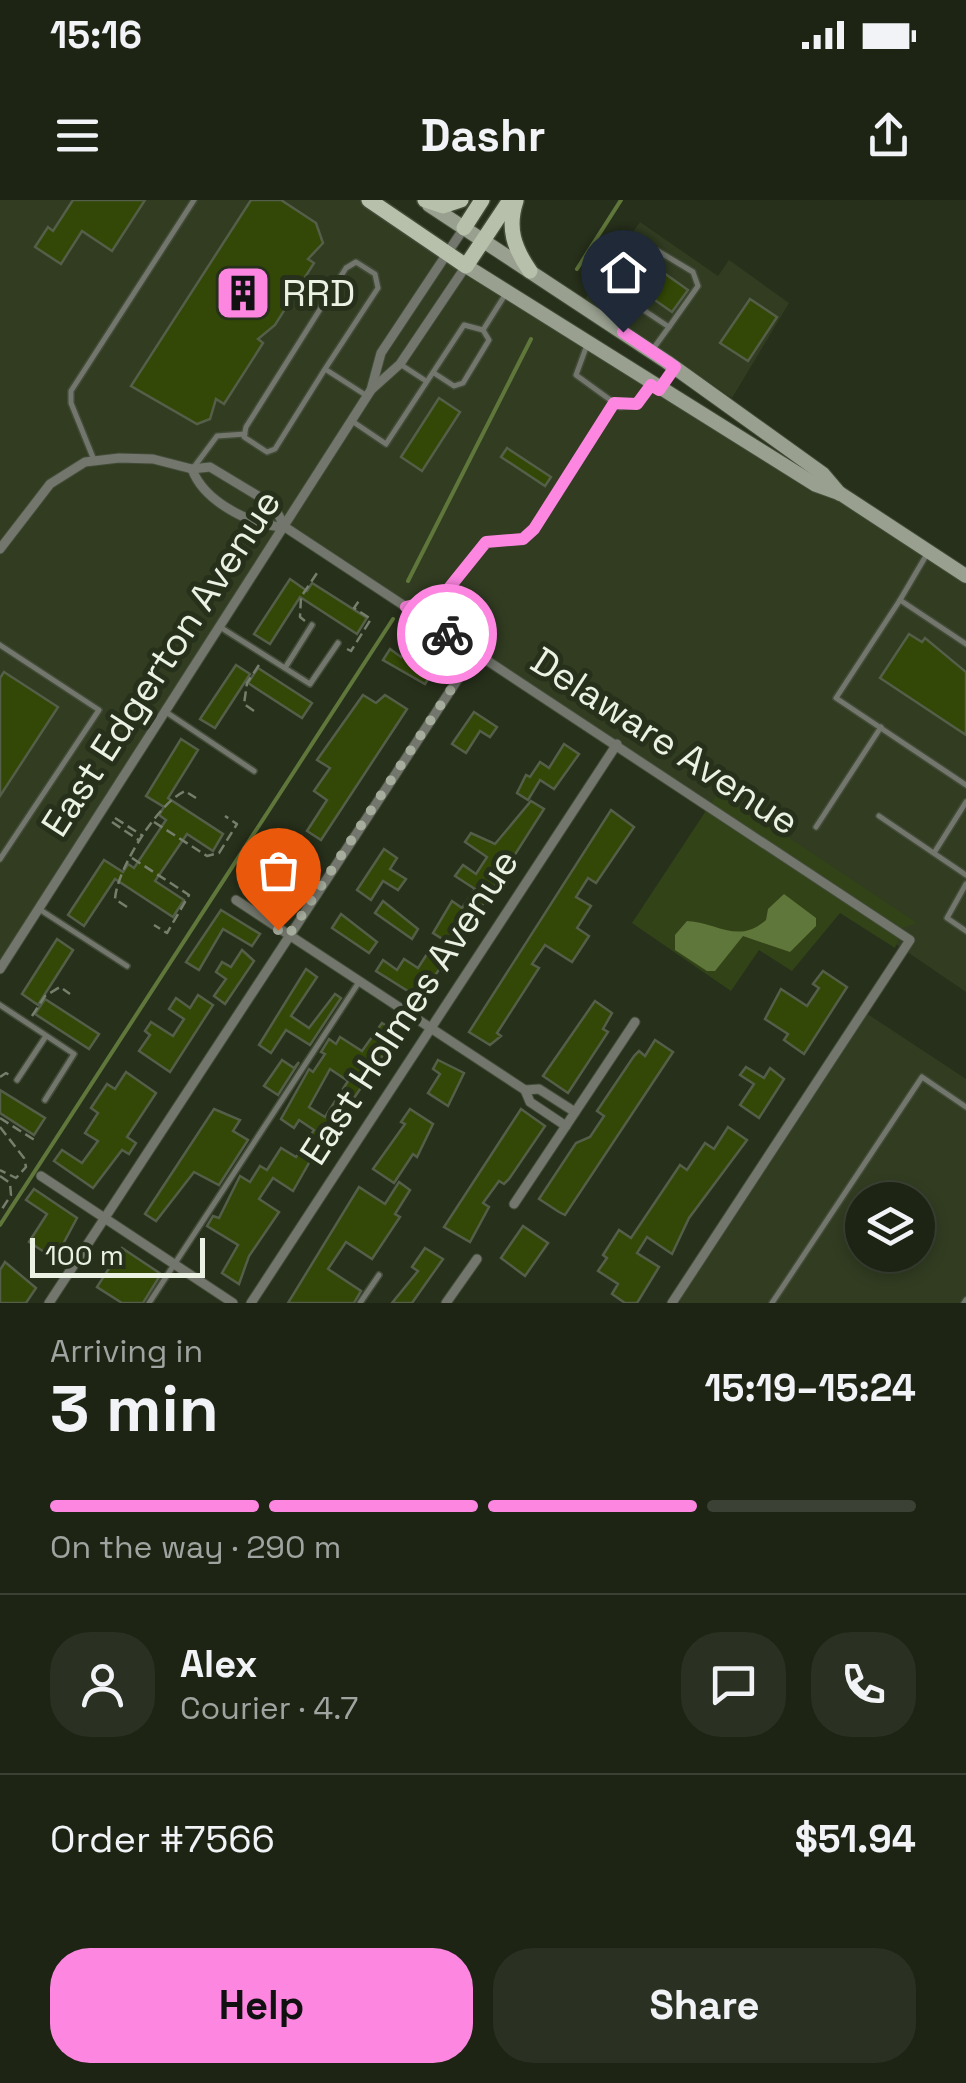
<!DOCTYPE html>
<html lang="en">
<head>
<meta charset="utf-8">
<style>
  :root { --surface:#1d2414; --page:#2a3022; --text:#f1f3f6; --muted:#a0a4a0; --line:#3b4134; --accent:#fd86e1 }
  body { margin:0; font-family:"Space Grotesk",sans-serif; background:var(--page); color:var(--text); height:100vh; display:flex; flex-direction:column; font-size:38px; white-space:nowrap }
  * { box-sizing:border-box; margin:0 }
  p { font-size:32px; color:var(--muted) }
  .icon { flex:none; width:55px; height:55px; fill:none; stroke:currentColor; stroke-width:2; stroke-linecap:round; stroke-linejoin:round }
  .map { position:relative; height:1103px; overflow:hidden }
  .panel { display:flex; flex-direction:column; background:var(--surface); flex:1 }
  .panel>* { flex:none }
  .fabs { position:absolute; left:845px; top:982px; display:grid; gap:20px }
  .fabs a { display:grid; place-items:center; width:90px; height:90px; border-radius:50%; background:var(--surface); box-shadow:0 5px 15px #0003,0 0 0 2px var(--line); font-size:50px }
  .scale { position:absolute; left:30px; bottom:25px; width:175px; box-sizing:border-box; padding-left:10px; border:5px solid #ebf1e3; border-top:0; font-size:28px; line-height:35px; white-space:nowrap; color:#ebf1e3; -webkit-text-stroke:8px #27301b; paint-order:stroke }
  .pin { position:absolute; display:grid; place-items:center; width:85px; height:85px; color:#fff; margin:-102px -42px; border-radius:50% 50% 50% 0; rotate:-45deg; box-shadow:0 0 10px #0007 }
  .pin .icon { rotate:45deg }
  .courier { position:absolute; display:grid; place-items:center; width:100px; height:100px; margin:-50px; border:8px solid #fd86e1; border-radius:50%; background:#fff; color:#222; box-shadow:0 2px 12px #0007 }
  .headline em { font-style:normal; font-weight:700 }
  .headline div { display:flex; flex-direction:column-reverse }
  .headline { display:flex; align-items:center; justify-content:space-between; height:170px; padding:0 50px }
  h1 { font-size:65px; font-weight:700; line-height:75px }
  .bar { display:grid; grid-template-columns:repeat(4,1fr); gap:15px 10px; align-content:center; height:120px; padding:0 50px }
  .bar i { height:12px; border-radius:8px; background:var(--line) }
  .bar .current { background:var(--accent) }
  .bar p { grid-column:span 4 }
  .line { display:flex; align-items:center; gap:25px; padding:0 50px; border-top:2px solid var(--line) }
  .line div { flex:1 }
  .round { display:grid; place-items:center; flex:none; width:105px; height:105px; border-radius:40px; background:var(--page) }
  .button { display:flex; gap:20px; margin-top:auto; padding:20px 50px }
  .button a { flex:1; height:115px; border-radius:40px; background:var(--accent); color:#111; font-size:40px; font-weight:700; line-height:115px; text-align:center }
  .button a+a { background:var(--page); color:var(--text) }
  .status { display:flex; justify-content:space-between; align-items:center; height:70px; padding:0 50px; background:var(--surface); direction:ltr }
  .status svg { height:28px; fill:currentColor }
  header { display:flex; justify-content:space-between; align-items:center; height:130px; padding:0 50px; background:var(--surface); font-size:45px; font-weight:700 }
  .map>svg:first-child { display:block }
</style>
</head>
<body>
<div class="status"><b>15:16</b><svg viewBox="0 0 49 12"><path d="M0 12V9h3v3zM5 12V6h3v6zM10 12V3h3v9zM15 12V0h3v12zM26 1h20v11H26zM47 4h2v5h-2z"/></svg></div>
<header><svg class="icon" aria-label="menu" viewBox="0 0 24 24"><path d="M4 6h16M4 12h16M4 18h16"/></svg>Dashr<svg class="icon" aria-label="share" viewBox="0 0 24 24"><path d="M12 15V3M7 8l5-5 5 5M5 13v7h14v-7"/></svg></header>
<div class="map">
<svg width="966" height="1103" viewBox="0 0 966 1103">
  <rect width="100%" height="100%" fill="#27301b"/>
  <g fill="#313c21" fill-rule="evenodd">
    <polygon points="0,0 369,0 966,376 966,792 704,613 709,605 285,328 0,768"/>
    <polygon points="640,22 718,76 729,60 789,103 732,198 585,99"/>
    <path d="M863 811 966 879V1103H672ZM862 1000H918V1055H862Z"/>
  </g>
  <polygon fill="#334318" points="719,591 917,723 902,728 895,748 840,713 792,771 759,750 731,791 632,723"/>
  <path fill="#60773b" d="M784 694 816 718V726L790 752 743 736 715 771H707L675 750V735L687 721C717 722 737 745 766 720L768 709Z"/>
  <g fill="none" stroke-linecap="round" stroke-linejoin="round">
    <g stroke="#60773b" stroke-width="4">
      <polyline points="577,69 621,0"/>
      <polyline points="408,381 531,139"/>
      <polyline points="0,1025 393,419"/>
    </g>
  </g>
  <g fill="#334806" stroke="#545e48" stroke-width="2.5" fill-rule="evenodd">
    <polygon points="73,0 145,0 112,51 82,31 61,64 35,47 48,27 53,31"/>
    <polygon points="251,0 281,0 316,23 323,43 308,59 314,63 275,125 258,139 263,143 224,204 216,199 210,219 197,224 131,186"/>
    <polygon points="657,68 688,90 672,112 642,91"/>
    <polygon points="750,99 777,117 748,161 720,143"/>
    <polygon points="439,198 460,212 422,271 401,257"/>
    <polygon points="507,248 551,277 545,286 501,257"/>
    <polygon points="290,379 307,391 312,383 367,418 357,434 300,397 270,444 254,434"/>
    <polygon points="909,434 922,442 925,438 966,472 966,535 880,478"/>
    <polygon points="416,436 444,454 425,484 383,460 390,449 401,457"/>
    <polygon points="236,465 250,474 215,528 200,519"/>
    <polygon points="258,468 312,503 302,518 248,483"/>
    <polygon points="4,472 58,507 0,596 0,478"/>
    <polygon points="363,495 376,503 385,495 407,509 321,640 307,631 327,600 314,591 330,568 317,560"/>
    <polygon points="474,512 497,527 490,537 480,531 466,553 452,544"/>
    <polygon points="181,539 198,550 168,598 223,634 213,651 187,634 155,681 184,700 173,717 115,679 84,726 68,715 104,660 123,672 128,664 134,668 166,620 159,615 164,607 146,596"/>
    <polygon points="564,544 579,554 554,589 540,580 528,600 517,593 526,575 530,577 540,562 549,568"/>
    <polygon points="531,601 544,609 459,742 455,740 452,745 433,733 452,701 462,708 475,689 455,676 463,665 476,674 487,657 465,642 471,633 495,644"/>
    <polygon points="611,610 634,627 596,683 588,678 576,697 591,706 577,728 589,736 572,762 545,745 532,764 539,768 497,833 501,836 490,845 469,832"/>
    <polygon points="384,649 397,658 390,669 406,679 398,690 383,681 371,700 357,690"/>
    <polygon points="295,651 309,660 278,706 239,680 246,670 263,680 270,668 280,674"/>
    <polygon points="383,701 418,729 412,739 375,713"/>
    <polygon points="221,710 260,734 252,746 223,729 199,770 186,762"/>
    <polygon points="341,714 377,742 369,753 332,728"/>
    <polygon points="57,739 73,750 38,805 22,794"/>
    <polygon points="242,750 254,761 225,804 214,796 226,779 216,772 222,762 231,767"/>
    <polygon points="427,754 443,764 419,798 376,771 383,760 397,770 404,759 418,768"/>
    <polygon points="306,769 317,777 291,816 309,828 335,794 341,798 310,845 286,830 271,853 259,845"/>
    <polygon points="823,771 847,787 804,854 784,840 788,834 765,819 781,789 807,806 819,788 813,784"/>
    <polygon points="198,795 213,805 170,872 139,851 150,835 145,831 151,822 173,836 184,819 169,809 176,798 190,808"/>
    <polygon points="45,799 99,834 89,849 35,814"/>
    <polygon points="595,801 612,813 603,829 608,832 568,893 543,876"/>
    <path d="M382 823 398 833 329 935 326 933 293 991 273 978 259 999 279 1012 249 1056 239 1084 222 1073 238 1045 207 1026 213 1016 219 1018 240 976 250 982 260 966 267 970 281 948 296 957 314 930 299 920 294 928 281 919 309 869 313 872 325 854 321 852 329 839 336 844 340 837 362 851ZM330 869 348 881 325 917 309 907Z"/>
    <polygon points="655,840 673,852 565,1015 559,1012 539,999 576,943 590,937 604,916 597,911 634,856 639,851 645,856"/>
    <polygon points="282,860 294,868 299,862 278,895 264,886"/>
    <polygon points="438,860 464,873 448,906 428,893 440,874 433,869"/>
    <polygon points="746,867 764,878 770,868 784,879 759,918 740,905 754,884 740,875"/>
    <polygon points="126,872 156,893 127,937 136,943 129,954 122,950 93,988 54,961 62,950 82,963 98,941 85,933 98,913 91,908 107,884 115,889"/>
    <polygon points="0,890 45,918 34,935 0,913"/>
    <polygon points="214,909 240,920 233,931 248,940 219,985 194,972 156,1021 145,1014"/>
    <polygon points="410,909 433,924 417,957 413,954 394,983 373,969 405,924 401,922"/>
    <polygon points="521,909 545,926 509,979 504,984 499,981 483,1003 489,1007 470,1042 444,1027"/>
    <polygon points="728,927 747,940 689,1018 672,1054 647,1037 637,1053 659,1067 637,1103 625,1103 612,1094 618,1084 598,1071 607,1058 603,1055 619,1030 631,1038 680,965 687,970 705,943 714,949"/>
    <polygon points="399,982 410,990 395,1014 400,1017 372,1059 346,1042 328,1069 361,1091 354,1103 288,1103 359,987 385,1004"/>
    <polygon points="34,989 77,1018 55,1059 29,1042 47,1014 26,1000"/>
    <polygon points="523,1026 548,1043 525,1076 501,1058"/>
    <polygon points="122,1048 161,1074 143,1103 122,1103 97,1087"/>
    <polygon points="425,1048 443,1059 412,1103 392,1103 418,1071 412,1067"/>
    <polygon points="5,1062 36,1088 26,1103 0,1103 0,1070"/>
  </g>
  <g fill="none" stroke-linecap="round" stroke-linejoin="round">
    <g stroke="#424b37" stroke-width="8">
      <g id="service">
        <polyline points="618,93 645,59 658,51 693,72 698,86 669,127"/>
        <polyline points="599,116 618,93 669,127 653,149"/>
        <polyline points="587,145 576,175 620,207 637,204 651,185"/>
        <polyline points="400,164 426,181"/>
        <polyline points="325,169 275,249 267,252 244,237 246,227 346,68 356,62 375,74 378,88 325,169 367,196"/>
        <polyline points="434,173 454,186 463,183 489,140 483,130"/>
        <polyline points="352,221 386,244 464,125 483,130 505,95"/>
        <polyline points="94,260 71,203 71,191 194,0"/>
        <polyline points="194,267 217,236 245,234"/>
        <polyline points="900,400 927,354"/>
        <polyline points="410,407 441,398 485,342 523,339 535,329 614,203"/>
        <polyline points="220,427 310,484 338,443"/>
        <polyline points="966,444 900,400 836,498 966,585"/>
        <polyline points="0,445 99,510 0,659"/>
        <polyline points="285,468 312,425"/>
        <polyline points="166,512 254,571"/>
        <polyline points="879,616 966,675"/>
        <polyline points="816,627 881,527"/>
        <polyline points="934,653 966,602"/>
        <polyline points="966,684 947,718 966,731"/>
        <polyline points="39,709 127,766"/>
        <polyline points="0,805 74,854 45,900"/>
        <polyline points="17,880 46,836"/>
        <polyline points="149,1103 359,782"/>
        <polyline points="360,1103 379,1075"/>
        <polyline points="772,1103 922,877 966,907"/>
        <polyline points="964,1103 966,1100"/>
      </g>
    </g>
    <g stroke="#424b37" stroke-width="11">
      <g id="minor">
        <polyline points="371,190 381,153 464,28"/>
        <path d="M192 269C204 302 252 326 285 327"/>
        <polyline points="0,349 50,284 85,262 119,258 153,259 192,269 210,267 273,305 285,327 910,740 672,1103"/>
        <polyline points="236,700 525,890 530,902 566,926"/>
        <polyline points="0,769 371,190 400,164 466,66"/>
        <polyline points="525,890 539,889 575,912"/>
        <polyline points="41,976 233,1103"/>
        <polyline points="514,1004 635,822"/>
        <polyline points="49,1103 475,453"/>
        <polyline points="251,1103 617,544"/>
        <polyline points="446,1103 477,1059"/>
      </g>
    </g>
    <g stroke="#424b37" stroke-width="16">
      <g id="secondary">
        <polyline points="429,5 667,162 823,274 840,294"/>
        <polyline points="466,66 816,285 841,294 966,376"/>
      </g>
    </g>
    <g stroke="#424b37" stroke-width="18">
      <g id="primary">
        <polyline points="369,0 466,66 510,0"/>
        <polyline points="425,0 443,6 461,0"/>
        <path d="M516 1C507 28 514 48 530 71"/>
        <polyline points="464,28 482,0"/>
      </g>
    </g>
    <g stroke="#767e6c" stroke-width="2.5" stroke-dasharray="10 5" stroke-linecap="butt">
      <polyline points="305,421 300,417 301,397 319,370"/>
      <polyline points="347,449 351,451 371,419 354,408 361,398"/>
      <polyline points="254,511 244,504 247,483 261,462"/>
      <polyline points="115,618 143,636"/>
      <polyline points="112,622 140,641"/>
      <polyline points="154,622 207,656 219,653 237,624 225,616"/>
      <polyline points="132,658 189,695 167,733 154,725"/>
      <path d="M127 707 115 699C117 669 158 603 185 591L196 598"/>
      <polyline points="32,816 45,796 60,787 70,794"/>
      <polyline points="0,877 6,873 12,877"/>
      <polyline points="0,918 36,941"/>
      <polyline points="0,927 24,958 26,967 16,978 0,970"/>
      <polyline points="0,976 10,983 11,995 0,1012"/>
    </g>
    <use href="#service" stroke="#72766c" stroke-width="5"/>
    <use href="#minor" stroke="#72766c" stroke-width="9"/>
    <use href="#secondary" stroke="#99a08f" stroke-width="14"/>
    <use href="#primary" stroke="#b7c0ab" stroke-width="15"/>
  </g>
  <g fill="none" stroke-linecap="round" stroke-linejoin="round">
    <polyline stroke="#a6ad9d" stroke-width="10" stroke-dasharray="0 18" points="278,730 288,736 475,453 447,434"/>
    <polyline stroke="#fd86e1" stroke-width="12" points="447,434 406,407 441,398 486,342 523,339 534,329 614,203 637,204 651,185 659,190 675,167 623,132"/>
  </g>
  <defs>
    <g id="building-square" transform="scale(2.875)"><rect x="-9" y="-9" width="18" height="18" rx="4" fill="#fd86e1" stroke="#27301b"/><path d="M-4-6H4V6H1V3H-1V6H-4ZM-2.5-4.3h1.7v1.8h-1.7ZM.8-4.3h1.7v1.8H.8ZM-2.5-1h1.7V.8h-1.7ZM.8-1h1.7V.8H.8Z" fill="#111"/></g>
  </defs>
  <g fill-rule="evenodd">
    <use href="#building-square" x="243" y="93"/>
  </g>
  <g text-anchor="middle" dominant-baseline="central" stroke-width="10" stroke-linejoin="round" paint-order="stroke">
    <g font-size="38" fill="#ebf1e3" stroke="#27301b" text-anchor="start">
      <text x="282" y="93">RRD</text>
    </g>
    <g font-size="38" fill="#ebf1e3" stroke="#27301b">
      <text transform="translate(161 463) rotate(-57)">East Edgerton Avenue</text>
      <text transform="translate(665 541) rotate(33)">Delaware Avenue</text>
      <text transform="translate(409 807) rotate(-57)">East Holmes Avenue</text>
    </g>
  </g>
</svg>
<div class="fabs">
<a><svg class="icon" aria-label="layers" viewBox="0 0 24 24"><path d="M12 4l9 5-9 5-9-5zM3 14l9 5 9-5"/></svg></a>
</div>
<div class="scale">100 m</div>
<div class="pin" style="left:278px;top:730px;background:#ea580c"><svg class="icon" aria-label="bag" viewBox="0 0 24 24"><path d="M5 8h14l-1 12H6zM9 8a3 3 0 0 1 6 0"/></svg></div>
<div class="pin" style="left:623px;top:132px;background:#1f2937"><svg class="icon" aria-label="home" viewBox="0 0 24 24"><path d="M3 11l9-7 9 7M6 9v11h12V9"/></svg></div>
<div class="courier" style="left:447px;top:434px"><svg class="icon" aria-label="bike" viewBox="0 0 24 24"><circle cx="6" cy="16" r="4"/><circle cx="18" cy="16" r="4"/><path d="M6 16l4-8h5l3 8M10 8l3 8H6M13 5h3"/></svg></div>
</div>
<section class="panel">
<div class="headline"><div><h1>3 min</h1><p>Arriving in</p></div><em>15:19–15:24</em></div>
<div class="bar"><i class="current"></i><i class="current"></i><i class="current"></i><i></i><p>On the way · 290 m</p></div>
<div class="line" style="height:180px"><a class="round"><svg class="icon" aria-label="person" viewBox="0 0 24 24"><circle cx="12" cy="8" r="4"/><path d="M4 21q1-7 8-7t8 7"/></svg></a><div><b>Alex</b><p>Courier · 4.7</p></div><a class="round"><svg class="icon" aria-label="chat" viewBox="0 0 24 24"><path d="M4 5h16v11H9l-5 4z"/></svg></a><a class="round"><svg class="icon" aria-label="phone" viewBox="0 0 24 24"><path d="M5 4h4l2 5-3 2q2 4 5 5l2-3 5 2v4C11 20 4 13 5 4z"/></svg></a></div>
<div class="line" style="height:130px"><div>Order #7566</div><b>$51.94</b></div>
<div class="button"><a>Help</a><a>Share</a></div>
</section>
</body>
</html>
